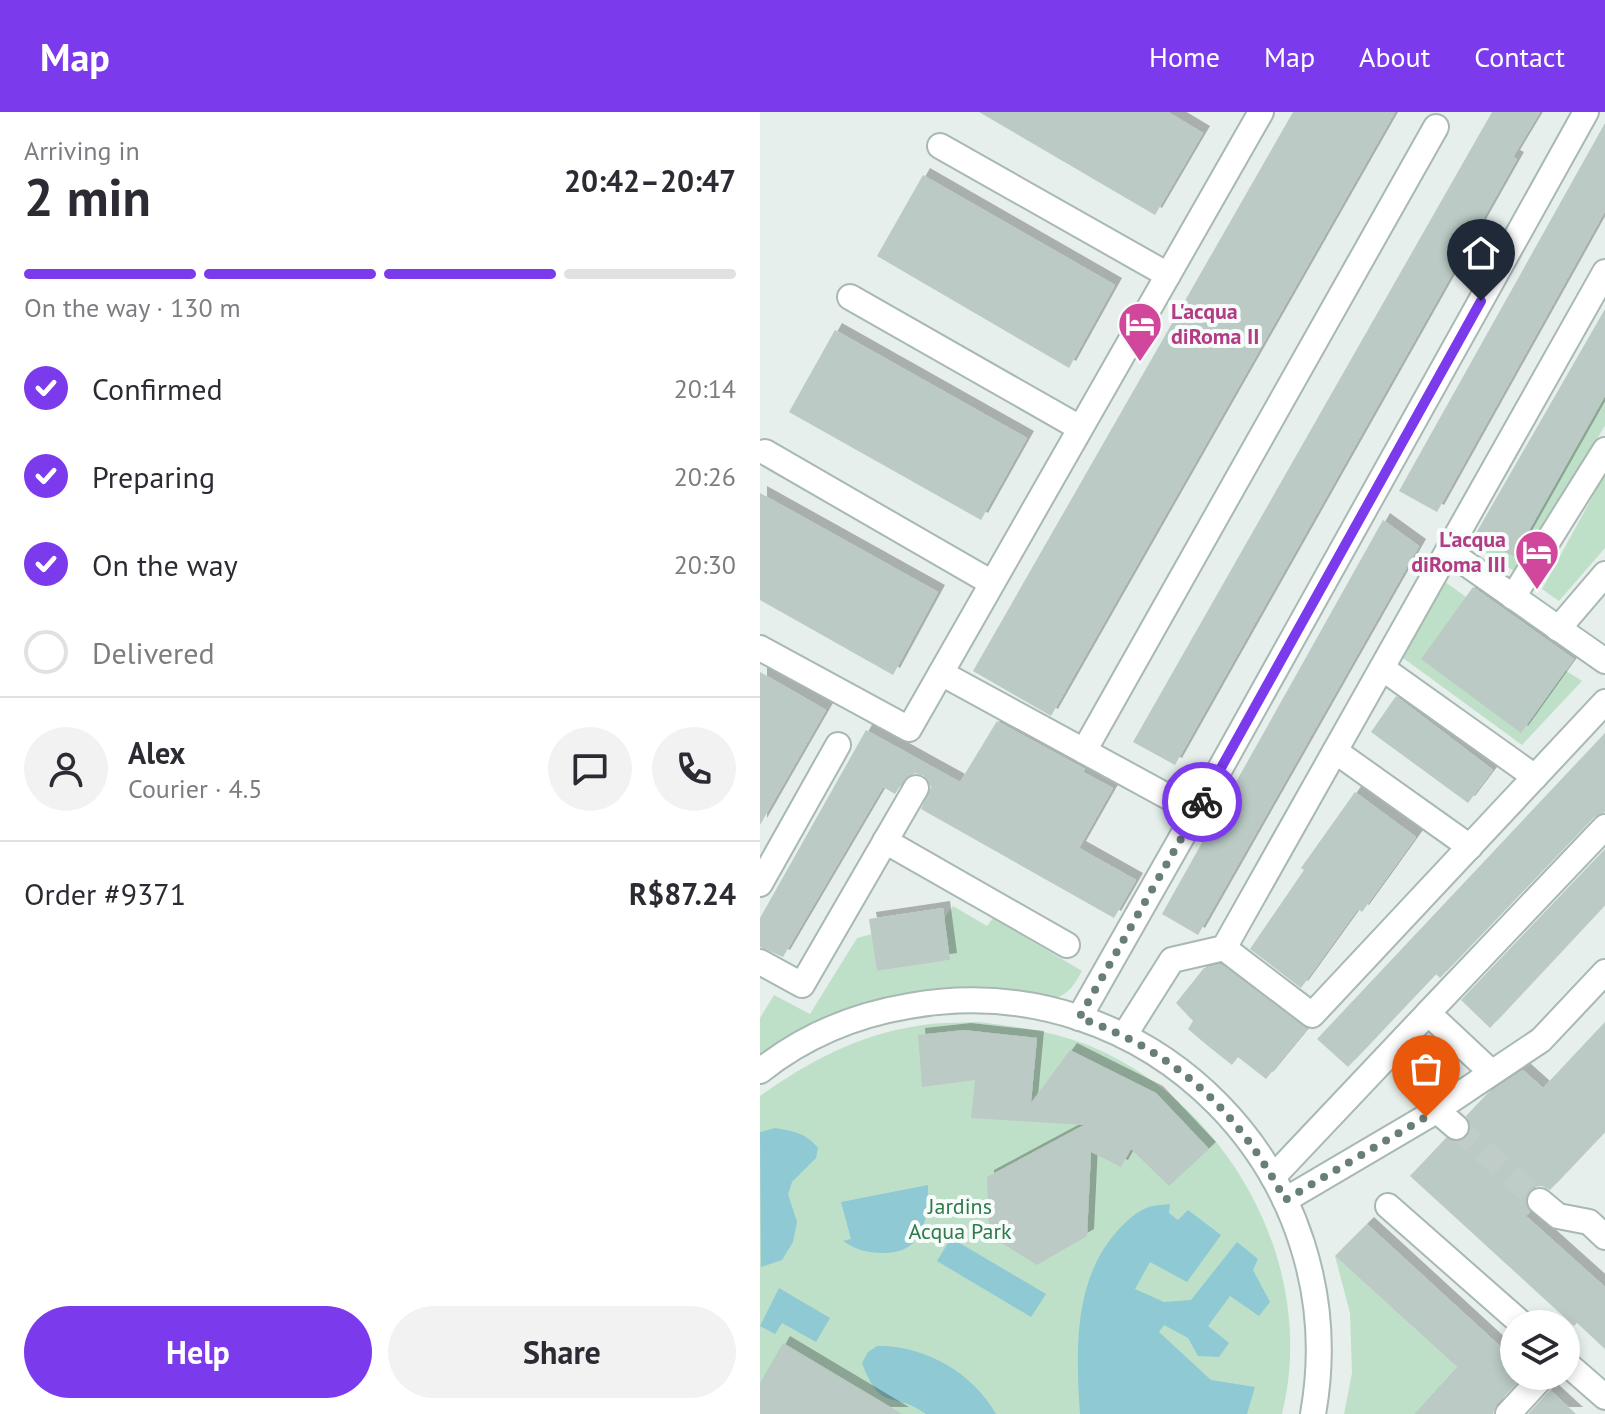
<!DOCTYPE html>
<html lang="en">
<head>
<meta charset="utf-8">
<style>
  :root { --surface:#fff; --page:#f2f2f3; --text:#2b2b33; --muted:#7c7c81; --line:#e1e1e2; --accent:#7c3aed }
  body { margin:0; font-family:"PT Sans",sans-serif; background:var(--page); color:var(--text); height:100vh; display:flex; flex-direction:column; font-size:30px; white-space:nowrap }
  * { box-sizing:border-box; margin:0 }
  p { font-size:26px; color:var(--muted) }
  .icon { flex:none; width:44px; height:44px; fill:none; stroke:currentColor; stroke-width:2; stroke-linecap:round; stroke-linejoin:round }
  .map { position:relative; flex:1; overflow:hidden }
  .panel { display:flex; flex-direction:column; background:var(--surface); width:760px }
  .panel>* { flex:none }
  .controls { position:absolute; left:740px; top:1198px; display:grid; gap:16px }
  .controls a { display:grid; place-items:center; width:80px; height:80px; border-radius:50%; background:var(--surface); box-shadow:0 4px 12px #0003; font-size:40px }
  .pin { position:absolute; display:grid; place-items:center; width:68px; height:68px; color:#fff; margin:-82px -34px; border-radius:50% 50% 50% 0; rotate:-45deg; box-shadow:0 0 8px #0007 }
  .pin .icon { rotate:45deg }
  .courier { position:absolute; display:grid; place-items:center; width:80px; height:80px; margin:-40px; border:6px solid #7c3aed; border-radius:50%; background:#fff; color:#222; box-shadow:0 2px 10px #0007 }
  .head em { font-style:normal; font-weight:700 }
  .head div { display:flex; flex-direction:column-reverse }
  .head { display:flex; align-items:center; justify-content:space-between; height:136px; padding:0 24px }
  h1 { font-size:52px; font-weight:700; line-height:60px }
  .bar { display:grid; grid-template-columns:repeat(4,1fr); gap:12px 8px; align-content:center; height:96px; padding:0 24px }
  .bar i { height:10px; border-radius:6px; background:var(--line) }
  .bar .on { background:var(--accent) }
  .bar p { grid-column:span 4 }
  .line { display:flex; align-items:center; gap:20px; padding:0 24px; border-top:2px solid var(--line) }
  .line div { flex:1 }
  .round { display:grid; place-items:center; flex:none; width:84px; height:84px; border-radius:42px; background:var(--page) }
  ol { padding:0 24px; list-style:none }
  li { display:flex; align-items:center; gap:24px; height:88px }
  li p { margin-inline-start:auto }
  li .icon { padding:8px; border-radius:50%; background:var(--accent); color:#fff; stroke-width:4 }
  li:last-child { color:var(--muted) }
  li i { width:44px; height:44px; border:4px solid var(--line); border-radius:50% }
  .button { display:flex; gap:16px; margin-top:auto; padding:16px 24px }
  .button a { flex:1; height:92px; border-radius:48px; background:var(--accent); color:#fff; font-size:32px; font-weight:700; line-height:92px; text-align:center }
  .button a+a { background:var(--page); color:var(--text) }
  header { display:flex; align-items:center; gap:48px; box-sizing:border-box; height:112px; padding:0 40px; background:var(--accent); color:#fff }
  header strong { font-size:38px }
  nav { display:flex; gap:44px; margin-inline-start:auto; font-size:28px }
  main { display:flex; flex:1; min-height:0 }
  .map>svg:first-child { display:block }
</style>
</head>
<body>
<header>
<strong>Map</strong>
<nav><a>Home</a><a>Map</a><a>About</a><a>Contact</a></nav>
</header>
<main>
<section class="panel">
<div class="head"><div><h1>2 min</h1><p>Arriving in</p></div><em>20:42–20:47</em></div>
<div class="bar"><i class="on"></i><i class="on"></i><i class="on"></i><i></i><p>On the way · 130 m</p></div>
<ol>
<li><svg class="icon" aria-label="check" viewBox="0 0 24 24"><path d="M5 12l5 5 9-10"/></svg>Confirmed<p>20:14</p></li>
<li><svg class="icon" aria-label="check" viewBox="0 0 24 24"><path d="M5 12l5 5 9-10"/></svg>Preparing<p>20:26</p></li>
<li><svg class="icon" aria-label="check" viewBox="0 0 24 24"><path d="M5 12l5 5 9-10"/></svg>On the way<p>20:30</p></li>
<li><i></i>Delivered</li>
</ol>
<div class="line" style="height:144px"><a class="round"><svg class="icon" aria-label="person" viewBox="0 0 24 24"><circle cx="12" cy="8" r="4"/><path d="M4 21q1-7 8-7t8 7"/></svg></a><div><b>Alex</b><p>Courier · 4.5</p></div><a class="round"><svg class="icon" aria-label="chat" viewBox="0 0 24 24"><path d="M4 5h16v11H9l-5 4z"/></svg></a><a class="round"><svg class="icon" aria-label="phone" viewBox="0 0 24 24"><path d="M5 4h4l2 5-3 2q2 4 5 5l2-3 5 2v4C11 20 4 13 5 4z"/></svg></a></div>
<div class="line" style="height:104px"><div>Order #9371</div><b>R$87.24</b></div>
<div class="button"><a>Help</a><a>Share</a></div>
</section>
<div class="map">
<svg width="845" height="1302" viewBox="0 0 845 1302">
  <defs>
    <filter id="shadow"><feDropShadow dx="7" dy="-7" stdDeviation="0" flood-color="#0004"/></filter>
  </defs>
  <rect width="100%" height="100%" fill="#e6efeb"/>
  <g fill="#bfe0c8">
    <polygon points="845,284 845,314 754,459 724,441 730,431 754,445"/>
    <polygon points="845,362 845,436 799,489 782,477"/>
    <polygon points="684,469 706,485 690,509 805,558 822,569 762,633 639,543"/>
    <path d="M193 794 227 814 233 806 322 859C314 873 309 883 292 887 269 891 243 875 220 875 142 874 64 899 0 943V906L14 883 50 902 97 826 112 822 117 859 189 848 184 806Z"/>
    <path d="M219 910C259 915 299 920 337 937 472 997 558 1156 522 1302H0V984C50 949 95 924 157 914 177 910 198 911 219 910Z"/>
    <polygon points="575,1144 697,1255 654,1302 584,1302 592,1261 590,1201"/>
  </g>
  <g fill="#8ec9d4">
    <path d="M15 1016C33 1019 46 1021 58 1036L56 1046 32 1070 28 1082 37 1110 33 1130 22 1148 1 1155 0 1020Z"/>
    <path d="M168 1073C168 1105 165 1141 124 1141 108 1141 96 1138 83 1129L91 1127 81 1090Z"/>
    <path d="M410 1092 409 1101 418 1108 428 1098 461 1123 427 1170 390 1150 375 1177 404 1190 431 1188 477 1130 498 1147 493 1158 510 1190 499 1204 470 1184 448 1214 469 1231 459 1245 438 1244 428 1226 404 1213 399 1220 451 1268 495 1275 487 1302H320C316 1242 313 1173 353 1124 362 1113 373 1102 386 1096 393 1093 403 1093 410 1092Z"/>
    <polygon points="191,1126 286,1182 271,1205 177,1149"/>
    <polygon points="19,1176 70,1206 56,1230 22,1211 15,1222 0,1214"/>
    <path d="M117 1234C165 1233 213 1261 236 1302H166C133 1278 121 1302 102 1251L108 1240Z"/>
  </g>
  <g fill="#bbcac4" filter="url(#shadow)">
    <polygon points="219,0 408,0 443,21 395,103"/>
    <polygon points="533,0 635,0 291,604 213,559"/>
    <polygon points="732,0 780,0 753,45 757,47 415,653 373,630"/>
    <polygon points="845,11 845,99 677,400 639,379"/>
    <polygon points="163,63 355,173 309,256 117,144"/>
    <polygon points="845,197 845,284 754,445 715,423"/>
    <polygon points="75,218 267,326 221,408 29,300"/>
    <polygon points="0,381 178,480 133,563 0,488"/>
    <polygon points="623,408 659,434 438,823 402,802"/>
    <polygon points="713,475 814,547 761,621 661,547"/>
    <polygon points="0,560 66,598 0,713"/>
    <polygon points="636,584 733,658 708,691 611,620"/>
    <polygon points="237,609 325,657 323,660 353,676 319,736 376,768 354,806 161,697 171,675 164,664 155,661 144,668 135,682 123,675 23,845 0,835 0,806 106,618 200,670"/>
    <polygon points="845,621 845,700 834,705 680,866 676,862 588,955 557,927"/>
    <polygon points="595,680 656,725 602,800 598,797 541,876 490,837 544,758 541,756"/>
    <polygon points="845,737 845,793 730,916 701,888"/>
    <polygon points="183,796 190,848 117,859 109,807"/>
    <polygon points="461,852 547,917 506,967 478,945 472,953 448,934 428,917 433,909 416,891 444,856"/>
    <polygon points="845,910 845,1020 790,1078 782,1074 774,1075 765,1087 770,1100 766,1104 845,1175 845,1237 817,1211 814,1214 650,1064 686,1026 694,1030 707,1025 711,1017 706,1004 727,982 763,958 783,976"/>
    <polygon points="204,918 277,926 271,991 310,938 396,981 449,1037 409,1074 371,1037 361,1055 331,1040 327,1124 277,1153 229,1123 227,1065 324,1013 211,1006 215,968 162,975 158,923"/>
    <polygon points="607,1112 754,1247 754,1264 763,1264 737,1292 733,1302 654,1302 697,1255 575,1144"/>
    <polygon points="23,1231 142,1302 0,1302 0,1271"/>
    <polygon points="790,1278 816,1302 768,1302"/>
  </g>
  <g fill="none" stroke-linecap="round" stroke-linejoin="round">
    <polyline stroke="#bfccc8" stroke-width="24" stroke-dasharray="24 12" stroke-linecap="butt" points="696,1015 780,1089"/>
    <g stroke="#a8b8b2" stroke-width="28">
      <g id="minor">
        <polyline points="180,34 408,163"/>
        <polyline points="90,185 320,316"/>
        <polyline points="5,340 232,471"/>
        <polyline points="688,439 845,549"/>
        <polyline points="753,485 845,338"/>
        <polyline points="798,517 845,462"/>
        <polyline points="0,536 149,617 501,0"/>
        <polyline points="622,556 775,665"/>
        <polyline points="181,561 436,700"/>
        <polyline points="324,639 676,15"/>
        <polyline points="575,639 710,735"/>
        <polyline points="125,729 307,833"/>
        <polyline points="0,772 78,633"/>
        <polyline points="464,836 552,903 845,590"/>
        <polyline points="0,850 42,873 156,676"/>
        <polyline points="319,906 436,700 826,0"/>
        <polyline points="364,924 412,848 464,836 845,160"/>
        <path d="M0 959C43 925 95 903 149 894 390 851 596 1062 553 1302"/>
        <polyline points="731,960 668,901 845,715"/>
        <polyline points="675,997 696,1015"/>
        <polyline points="513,1065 668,901"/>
        <polyline points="525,1088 666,1005 781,928 845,860"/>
        <polyline points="780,1089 798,1104 829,1110 845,1125"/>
        <polyline points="628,1094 762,1212"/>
        <polyline points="806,1251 845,1285"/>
        <polyline points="748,1302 783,1264"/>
      </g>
    </g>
    <use href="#minor" stroke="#fff" stroke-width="24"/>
  </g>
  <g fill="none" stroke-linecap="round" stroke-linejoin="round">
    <path stroke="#687f78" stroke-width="8" stroke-dasharray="0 14.4" d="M442 690 319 906C414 938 479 1000 525 1088L666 1005"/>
    <polyline stroke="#7c3aed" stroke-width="10" points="442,690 721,189"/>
  </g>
  <defs>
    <g id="hotel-pin" transform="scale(2.3)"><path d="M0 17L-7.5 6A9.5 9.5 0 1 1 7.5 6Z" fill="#d1479c" stroke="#f7fbf9"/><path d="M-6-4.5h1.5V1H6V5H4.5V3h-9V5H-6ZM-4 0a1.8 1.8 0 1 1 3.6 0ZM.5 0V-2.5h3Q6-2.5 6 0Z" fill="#fff"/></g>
  </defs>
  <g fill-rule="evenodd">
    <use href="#hotel-pin" x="380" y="212"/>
    <use href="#hotel-pin" x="777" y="440"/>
  </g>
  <g text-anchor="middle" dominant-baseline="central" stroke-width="8" stroke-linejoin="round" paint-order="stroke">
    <g font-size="22" font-weight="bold" fill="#b23c85" stroke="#f7fbf9" text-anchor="start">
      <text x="411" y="199">L'acqua<tspan x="411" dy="25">diRoma II</tspan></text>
      <text x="746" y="427" text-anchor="end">L'acqua<tspan x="746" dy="25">diRoma III</tspan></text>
    </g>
    <g font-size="22" fill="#2d7a4b" stroke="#f7fbf9">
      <text x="200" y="1094">Jardins<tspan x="200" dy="25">Acqua Park</tspan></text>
    </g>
  </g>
</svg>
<div class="controls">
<a><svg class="icon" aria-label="layers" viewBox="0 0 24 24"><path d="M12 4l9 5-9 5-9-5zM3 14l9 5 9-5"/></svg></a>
</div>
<div class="pin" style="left:666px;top:1005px;background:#ea580c"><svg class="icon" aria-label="bag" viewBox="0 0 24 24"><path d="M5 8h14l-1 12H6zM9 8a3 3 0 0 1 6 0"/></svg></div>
<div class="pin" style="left:721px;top:189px;background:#1f2937"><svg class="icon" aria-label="home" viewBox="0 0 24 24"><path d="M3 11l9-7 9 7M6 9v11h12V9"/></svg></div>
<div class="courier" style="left:442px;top:690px"><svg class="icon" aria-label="bike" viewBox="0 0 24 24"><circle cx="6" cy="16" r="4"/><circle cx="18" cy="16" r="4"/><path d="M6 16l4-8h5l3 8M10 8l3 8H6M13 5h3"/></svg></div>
</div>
</main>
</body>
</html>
